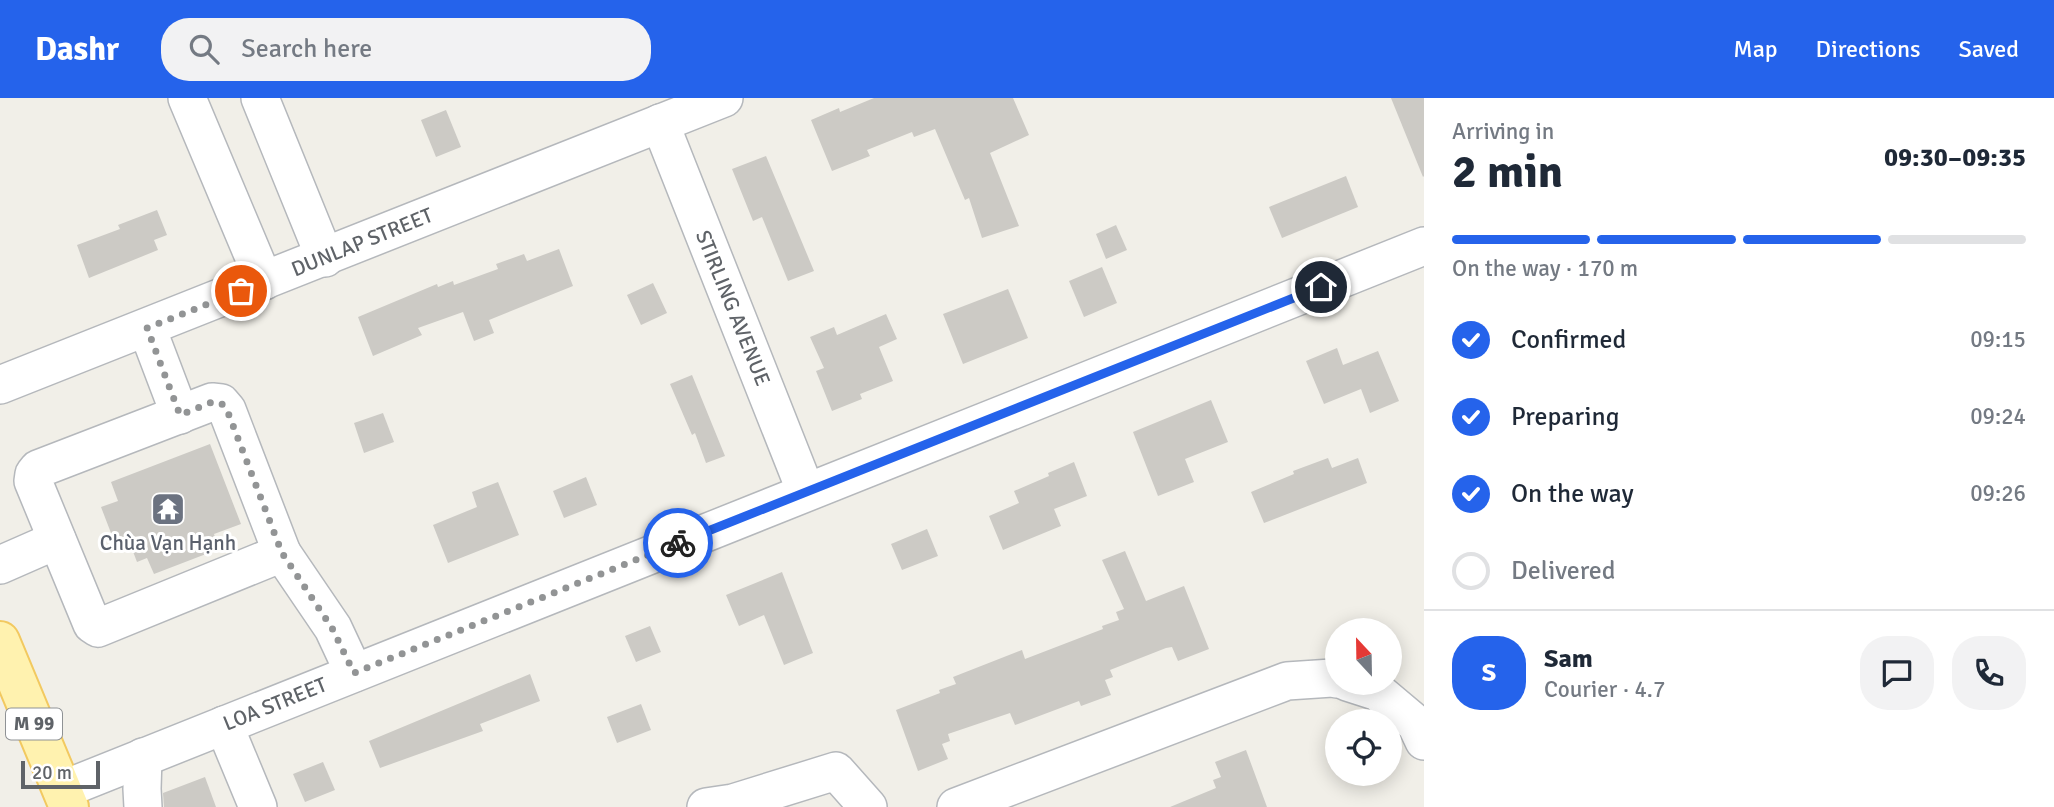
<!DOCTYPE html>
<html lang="en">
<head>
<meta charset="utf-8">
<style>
  :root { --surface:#fff; --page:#f2f2f3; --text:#1f2937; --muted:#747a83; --line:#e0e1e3; --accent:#2563eb }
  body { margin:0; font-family:Signika,sans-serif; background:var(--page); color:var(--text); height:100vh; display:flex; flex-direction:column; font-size:26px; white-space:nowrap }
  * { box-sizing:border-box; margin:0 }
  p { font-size:23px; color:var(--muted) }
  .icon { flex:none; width:38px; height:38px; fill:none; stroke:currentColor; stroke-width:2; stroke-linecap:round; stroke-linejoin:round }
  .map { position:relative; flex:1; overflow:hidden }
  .panel { display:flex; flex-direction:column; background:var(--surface); width:630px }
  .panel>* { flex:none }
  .needle { width:46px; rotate:338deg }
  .tools { position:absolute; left:1325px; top:520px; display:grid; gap:14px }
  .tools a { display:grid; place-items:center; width:77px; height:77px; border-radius:50%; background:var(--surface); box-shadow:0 4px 18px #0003; font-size:35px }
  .scale { position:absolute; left:21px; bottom:18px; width:79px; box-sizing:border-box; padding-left:7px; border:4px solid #5f6368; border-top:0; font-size:19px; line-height:24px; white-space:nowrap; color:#5f6368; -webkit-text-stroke:5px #fff; paint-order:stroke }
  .pin { position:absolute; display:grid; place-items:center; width:60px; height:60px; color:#fff; margin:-30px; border:4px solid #fff; border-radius:50%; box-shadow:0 2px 7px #0007 }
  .courier { position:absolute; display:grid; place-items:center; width:70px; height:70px; margin:-35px; border:5px solid #2563eb; border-radius:50%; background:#fff; color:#222; box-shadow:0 2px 9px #0007 }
  .summary em { font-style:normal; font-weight:800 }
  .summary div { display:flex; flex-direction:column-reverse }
  .summary { display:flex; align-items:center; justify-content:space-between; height:119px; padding:0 28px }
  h1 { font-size:46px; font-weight:800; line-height:52px }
  .bar { display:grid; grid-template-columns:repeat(4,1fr); gap:10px 7px; align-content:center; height:84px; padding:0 28px }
  .bar i { height:9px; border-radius:5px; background:var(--line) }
  .bar .selected { background:var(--accent) }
  .bar p { grid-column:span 4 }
  .line { display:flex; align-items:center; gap:18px; padding:0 28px; border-top:2px solid var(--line) }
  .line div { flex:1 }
  .round { display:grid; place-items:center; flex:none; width:74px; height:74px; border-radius:28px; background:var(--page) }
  ol { padding:0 28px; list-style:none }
  li { display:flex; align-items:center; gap:21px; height:77px }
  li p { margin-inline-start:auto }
  li .icon { padding:7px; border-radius:50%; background:var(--accent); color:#fff; stroke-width:4 }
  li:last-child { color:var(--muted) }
  li i { width:38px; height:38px; border:4px solid var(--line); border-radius:50% }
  header { display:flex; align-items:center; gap:42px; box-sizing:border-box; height:98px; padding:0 35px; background:var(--accent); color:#fff }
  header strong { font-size:33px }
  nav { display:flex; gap:38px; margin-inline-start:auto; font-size:24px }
  .search { width:490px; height:63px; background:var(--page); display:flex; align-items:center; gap:18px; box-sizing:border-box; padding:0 24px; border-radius:28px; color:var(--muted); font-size:26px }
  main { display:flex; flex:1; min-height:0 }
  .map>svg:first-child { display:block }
</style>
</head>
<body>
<header>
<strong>Dashr</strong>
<div class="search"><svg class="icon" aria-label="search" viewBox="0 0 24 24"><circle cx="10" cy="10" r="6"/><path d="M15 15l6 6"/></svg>Search here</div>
<nav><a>Map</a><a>Directions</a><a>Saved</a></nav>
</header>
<main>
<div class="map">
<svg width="1424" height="709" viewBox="0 0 1424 709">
  <rect width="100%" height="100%" fill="#f1efe8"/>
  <g fill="#cccac5">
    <polygon points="874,0 1013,0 1029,37 990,55 1019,128 982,140 969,100 965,102 935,31 914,39 912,34 867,52 870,58 832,73 811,22 839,10 840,14"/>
    <polygon points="1391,0 1424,0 1424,78 1423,79"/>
    <polygon points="446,12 461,49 436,59 421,22"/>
    <polygon points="766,58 814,173 788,183 762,119 753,123 732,71"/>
    <polygon points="1346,78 1358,109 1282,140 1269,109"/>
    <polygon points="157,112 167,137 154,142 158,152 89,180 77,147 120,131 118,127"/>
    <polygon points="1116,127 1127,152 1106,161 1096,136"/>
    <polygon points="559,151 573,188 489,222 494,235 474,243 463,214 418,230 422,237 373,258 358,219 437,186 438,189 453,183 454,187 498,171 496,166 524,156 527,163"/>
    <polygon points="1102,169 1117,205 1084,219 1069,183"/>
    <polygon points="653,185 667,215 641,227 627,197"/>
    <polygon points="1008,191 1028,240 963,266 943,216"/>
    <polygon points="886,216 897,241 879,249 893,283 860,296 862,301 832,313 816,273 824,270 810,239 834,229 837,237"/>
    <polygon points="1337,250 1343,267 1378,253 1399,303 1370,315 1361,291 1324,306 1306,263"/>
    <polygon points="692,277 725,358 706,365 695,335 692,337 670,286"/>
    <polygon points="1211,302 1228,344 1185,361 1194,384 1158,398 1133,334"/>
    <polygon points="383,315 394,344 364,355 354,325"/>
    <polygon points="210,346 241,426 214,436 219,451 154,476 147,460 137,464 129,443 116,448 101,409 118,403 111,384"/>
    <polygon points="1328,360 1332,370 1358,360 1367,385 1264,425 1251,394 1294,376 1293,373"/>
    <polygon points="1074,364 1087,398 1054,411 1061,428 1003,452 989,418 1019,405 1014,393 1049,378 1048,375"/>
    <polygon points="586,379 597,407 564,420 553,393"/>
    <polygon points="498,384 519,437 448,465 433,427 477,409 472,394"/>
    <polygon points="927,431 938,458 902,472 891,446"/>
    <polygon points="1125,453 1146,503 1184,488 1209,551 1178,563 1172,549 1166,550 1110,572 1113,579 1105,582 1111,597 1081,608 1079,603 1015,627 1010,615 948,636 950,643 942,646 948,661 918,673 896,612 940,595 939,592 956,586 953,579 1022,552 1025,561 1103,531 1102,528 1119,522 1116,514 1124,511 1102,462"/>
    <polygon points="782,474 813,555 784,567 764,517 739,528 726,497"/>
    <polygon points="650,528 661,554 636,564 625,538"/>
    <polygon points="530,576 540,603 480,626 483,633 380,670 369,643"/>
    <polygon points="641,606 651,632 617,645 607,619"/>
    <polygon points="1246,652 1267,709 1170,709 1216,690 1213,682 1221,679 1215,664"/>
    <polygon points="323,664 335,692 305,704 293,676"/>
    <polygon points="205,679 216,709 164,709 163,695"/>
  </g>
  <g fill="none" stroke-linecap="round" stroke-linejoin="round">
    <g stroke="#b5b8bc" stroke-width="40">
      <g id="minor">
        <polyline points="187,0 264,183"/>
        <polyline points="260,0 325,160"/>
        <polyline points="660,25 806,394"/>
        <polyline points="147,230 180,317"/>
        <polyline points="0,287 724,0"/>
        <polygon points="212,304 221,305 227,312 282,455 98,530 92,526 33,383 34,376 38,371"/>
        <polyline points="282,455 333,530 354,575"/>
        <polyline points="0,467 57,442"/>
        <polyline points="1347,584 1378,594 1416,626 1424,643"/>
        <polyline points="224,627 258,709"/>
        <polyline points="143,659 142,691 143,709"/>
        <polyline points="62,692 1424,148"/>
        <polyline points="706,709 733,705 836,673 868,709"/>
        <polyline points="956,709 1287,583 1332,580 1337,581"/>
      </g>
    </g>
    <g stroke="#f2c960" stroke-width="42">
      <polyline id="major" points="0,543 69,709"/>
    </g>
    <use href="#minor" stroke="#fff" stroke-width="37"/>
    <use href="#major" stroke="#fff2af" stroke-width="38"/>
  </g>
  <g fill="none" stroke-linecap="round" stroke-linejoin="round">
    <polyline stroke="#929495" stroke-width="7" stroke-dasharray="0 12.6" points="241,193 147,230 180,317 212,304 221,305 227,312 282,455 332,530 354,575 678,445"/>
    <polyline stroke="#2563eb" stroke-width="9" points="678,445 1321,189"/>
  </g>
  <defs>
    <g id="temple-square" transform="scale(1.75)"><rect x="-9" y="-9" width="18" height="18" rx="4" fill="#6b7280" stroke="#fff"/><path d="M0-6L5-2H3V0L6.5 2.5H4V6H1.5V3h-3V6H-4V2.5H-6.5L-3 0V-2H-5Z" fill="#fff"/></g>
  </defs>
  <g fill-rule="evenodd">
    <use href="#temple-square" x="168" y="411"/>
  </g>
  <g text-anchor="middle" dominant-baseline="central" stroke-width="6" stroke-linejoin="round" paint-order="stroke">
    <rect fill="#fff" stroke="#8f9295" stroke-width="2" x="6" y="610.5" width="56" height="31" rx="5"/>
    <g font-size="19" font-weight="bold" fill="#5f6368">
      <text x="34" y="626">M 99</text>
    </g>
    <g font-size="21" fill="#5f6368" stroke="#fff">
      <text transform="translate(362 144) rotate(-22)">DUNLAP STREET</text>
      <text transform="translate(733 210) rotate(68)">STIRLING AVENUE</text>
      <text transform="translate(275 606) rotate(-22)">LOA STREET</text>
    </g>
    <g font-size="21" fill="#5b616d" stroke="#fff">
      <text x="168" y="445">Chùa Vạn Hạnh</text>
    </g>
  </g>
</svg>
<div class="tools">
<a><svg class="needle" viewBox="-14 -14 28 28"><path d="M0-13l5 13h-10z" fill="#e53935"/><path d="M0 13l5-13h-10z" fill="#747a83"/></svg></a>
<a><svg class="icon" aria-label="locate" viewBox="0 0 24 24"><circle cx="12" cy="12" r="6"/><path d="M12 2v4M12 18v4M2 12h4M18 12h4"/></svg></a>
</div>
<div class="scale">20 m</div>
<div class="pin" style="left:241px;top:193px;background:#ea580c"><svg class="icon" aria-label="bag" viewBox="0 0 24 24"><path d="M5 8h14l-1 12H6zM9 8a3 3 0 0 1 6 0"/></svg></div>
<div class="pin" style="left:1321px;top:189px;background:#1f2937"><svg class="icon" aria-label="home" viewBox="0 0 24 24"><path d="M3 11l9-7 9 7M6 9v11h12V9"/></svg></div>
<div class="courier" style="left:678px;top:445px"><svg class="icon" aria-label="bike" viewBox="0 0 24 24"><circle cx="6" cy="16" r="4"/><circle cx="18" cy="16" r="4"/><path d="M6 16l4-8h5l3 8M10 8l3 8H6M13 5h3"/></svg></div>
</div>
<section class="panel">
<div class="summary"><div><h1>2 min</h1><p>Arriving in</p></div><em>09:30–09:35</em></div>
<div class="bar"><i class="selected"></i><i class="selected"></i><i class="selected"></i><i></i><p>On the way · 170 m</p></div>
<ol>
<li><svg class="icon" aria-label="check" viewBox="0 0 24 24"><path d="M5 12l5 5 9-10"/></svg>Confirmed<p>09:15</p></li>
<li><svg class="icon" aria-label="check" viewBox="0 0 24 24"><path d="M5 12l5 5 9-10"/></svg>Preparing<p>09:24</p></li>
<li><svg class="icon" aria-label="check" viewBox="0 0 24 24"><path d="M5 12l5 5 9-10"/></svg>On the way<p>09:26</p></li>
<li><i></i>Delivered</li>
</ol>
<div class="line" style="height:126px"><b class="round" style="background:var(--accent);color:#fff">S</b><div><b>Sam</b><p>Courier · 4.7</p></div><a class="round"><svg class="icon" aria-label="chat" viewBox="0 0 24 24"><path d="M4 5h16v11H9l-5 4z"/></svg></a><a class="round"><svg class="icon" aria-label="phone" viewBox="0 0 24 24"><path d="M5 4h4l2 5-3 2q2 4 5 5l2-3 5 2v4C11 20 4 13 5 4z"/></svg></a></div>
</section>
</main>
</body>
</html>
